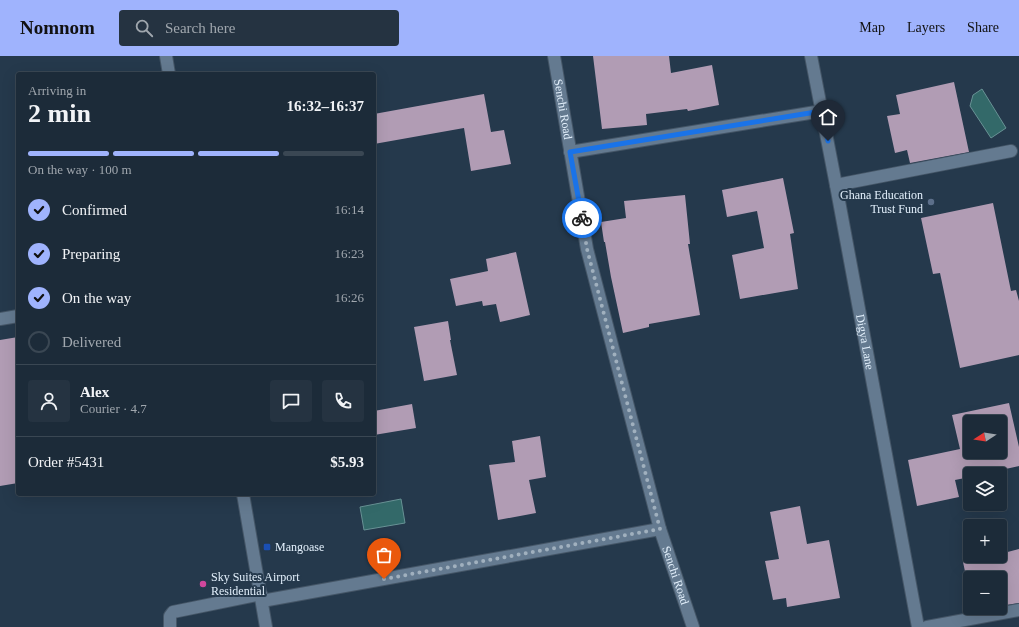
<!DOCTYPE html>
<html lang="en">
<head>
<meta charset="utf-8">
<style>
  :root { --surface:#1c2b39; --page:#253341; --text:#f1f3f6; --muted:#a0a7ae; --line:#3a4753; --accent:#9fb3fd }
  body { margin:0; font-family:Georgia,serif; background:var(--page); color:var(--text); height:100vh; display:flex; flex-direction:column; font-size:15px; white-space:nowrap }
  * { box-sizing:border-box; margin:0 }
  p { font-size:13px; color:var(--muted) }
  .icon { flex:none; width:22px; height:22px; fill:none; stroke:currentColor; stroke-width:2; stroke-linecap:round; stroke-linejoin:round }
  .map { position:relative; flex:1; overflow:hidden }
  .details { position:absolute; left:16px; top:16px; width:360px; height:424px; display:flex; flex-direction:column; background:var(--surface); border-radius:4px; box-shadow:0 4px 16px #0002,0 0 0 1px var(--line) }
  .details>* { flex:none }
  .needle { width:26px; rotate:258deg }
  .controls { position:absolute; left:963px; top:359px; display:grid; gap:8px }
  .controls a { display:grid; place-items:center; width:44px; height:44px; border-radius:4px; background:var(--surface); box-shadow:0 4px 16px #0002,0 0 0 1px var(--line); font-size:20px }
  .pin { position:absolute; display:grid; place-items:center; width:34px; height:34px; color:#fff; margin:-41px -17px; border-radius:50% 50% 50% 0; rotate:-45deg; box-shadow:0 0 4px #0007 }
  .pin .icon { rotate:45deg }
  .courier { position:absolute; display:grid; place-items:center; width:40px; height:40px; margin:-20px; border:3px solid #1a73e8; border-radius:50%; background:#fff; color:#222; box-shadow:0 1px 5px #0007 }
  .head em { font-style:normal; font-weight:700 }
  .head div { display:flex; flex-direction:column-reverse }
  .head { display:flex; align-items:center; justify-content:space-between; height:68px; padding:0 12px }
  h1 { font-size:26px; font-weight:700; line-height:30px }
  .bar { display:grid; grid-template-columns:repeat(4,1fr); gap:6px 4px; align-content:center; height:48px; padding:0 12px }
  .bar i { height:5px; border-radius:3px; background:var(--line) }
  .bar .current { background:var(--accent) }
  .bar p { grid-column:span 4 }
  .line { display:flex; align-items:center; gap:10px; padding:0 12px; border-top:1px solid var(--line) }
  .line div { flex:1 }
  .round { display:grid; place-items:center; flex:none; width:42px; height:42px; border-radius:4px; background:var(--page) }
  ol { padding:0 12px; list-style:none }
  li { display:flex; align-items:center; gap:12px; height:44px }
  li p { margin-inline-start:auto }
  li .icon { padding:4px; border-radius:50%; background:var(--accent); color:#111; stroke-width:4 }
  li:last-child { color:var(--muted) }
  li i { width:22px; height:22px; border:2px solid var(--line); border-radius:50% }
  header { display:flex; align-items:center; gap:24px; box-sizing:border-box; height:56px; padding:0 20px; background:var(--accent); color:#111 }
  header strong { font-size:19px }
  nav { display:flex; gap:22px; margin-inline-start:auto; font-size:14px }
  .search { width:280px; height:36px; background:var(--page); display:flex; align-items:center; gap:10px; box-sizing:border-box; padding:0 14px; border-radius:4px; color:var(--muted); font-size:15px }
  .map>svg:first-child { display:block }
</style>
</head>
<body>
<header>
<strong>Nomnom</strong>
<div class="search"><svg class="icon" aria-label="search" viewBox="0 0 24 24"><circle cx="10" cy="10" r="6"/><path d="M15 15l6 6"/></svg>Search here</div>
<nav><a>Map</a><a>Layers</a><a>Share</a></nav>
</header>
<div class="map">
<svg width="1019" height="571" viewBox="0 0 1019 571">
  <rect width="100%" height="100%" fill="#25394c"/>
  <g fill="#336969" stroke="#689295">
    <polygon points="982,33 1006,72 991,82 970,50 973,39"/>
    <polygon points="401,443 405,467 364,474 360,451"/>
  </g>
  <g fill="#b19cb4" fill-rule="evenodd">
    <polygon points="593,0 669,0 671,17 712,9 719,49 688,55 687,53 646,58 647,69 602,73"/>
    <polygon points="954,26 969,96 910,107 907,94 895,97 887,60 900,58 896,39"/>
    <polygon points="484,38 491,76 504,74 511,108 471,115 464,72 374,88 374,58"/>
    <polygon points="783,122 794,177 790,178 798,233 740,243 732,199 764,192 757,155 727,161 722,134"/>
    <polygon points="685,139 690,188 688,188 700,259 649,268 649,271 623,277 611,221 605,186 604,186 601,166 626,162 624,145"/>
    <polygon points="993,147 1011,235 1016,234 1019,245 1019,299 960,312 940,217 933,218 921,162"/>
    <polygon points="516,196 530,259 500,266 496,248 483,250 482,245 456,250 450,223 488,215 486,203"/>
    <polygon points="448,265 451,284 450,284 457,319 424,325 414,271"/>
    <polygon points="18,281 18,427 0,430 0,284"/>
    <path d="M1009 347 1019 391V410L983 418H970V421L955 424 959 441 917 450 908 404 960 393 952 359ZM970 366H1000V396H970Z"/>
    <polygon points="412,348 416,372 374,379 374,355"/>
    <polygon points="540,380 546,421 529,424 536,457 498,464 489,409 515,406 512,385"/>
    <polygon points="800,450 807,488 829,484 840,542 787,551 786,542 773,544 765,505 779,503 770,456"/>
    <polygon points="1019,493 1019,547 1000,550 1000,522 970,522 970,539 963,506 989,500 1000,500 1000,498"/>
  </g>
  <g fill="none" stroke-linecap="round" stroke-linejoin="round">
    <g stroke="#455667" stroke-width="14">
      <g id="lane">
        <polyline points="836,129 1011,95"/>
        <polyline points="0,263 18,260"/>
        <polyline points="170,571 170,560 173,556 261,538"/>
      </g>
    </g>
    <g stroke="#455667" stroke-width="14">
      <g id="street">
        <polyline points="166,0 169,18"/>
        <path id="s1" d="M554 0 587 193 660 473 693 571"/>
        <path id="s2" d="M811 0 836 129 918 571"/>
        <polyline points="570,96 822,55"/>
        <polyline points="243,438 266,571"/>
        <polyline points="262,545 660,473"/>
        <polyline points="927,571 1019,554"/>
      </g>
    </g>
    <use href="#lane" stroke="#647a90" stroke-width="12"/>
    <use href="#street" stroke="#647a90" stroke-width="12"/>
  </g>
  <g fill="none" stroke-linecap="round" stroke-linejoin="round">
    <polyline stroke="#a0b0be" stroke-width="4" stroke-dasharray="0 7.2" points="384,523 660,473 587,193 582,162"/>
    <polyline stroke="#1a73e8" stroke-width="5" points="582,162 570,96 822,55 828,85"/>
  </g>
  <circle fill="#5c6f8a" stroke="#25394c" stroke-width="1.5" cx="931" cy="146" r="4"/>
  <rect fill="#1a4fb4" stroke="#25394c" stroke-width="1.5" x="263" y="487" width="8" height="8" rx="2"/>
  <circle fill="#d1479c" stroke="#25394c" stroke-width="1.5" cx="203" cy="528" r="4"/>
  <g text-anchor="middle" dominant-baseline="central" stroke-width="4" stroke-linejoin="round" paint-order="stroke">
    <g font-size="12" fill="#e3f0fc" stroke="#25394c">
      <text stroke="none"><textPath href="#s1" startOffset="54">Senchi Road</textPath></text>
      <text stroke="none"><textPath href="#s2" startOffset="291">Digya Lane</textPath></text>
      <text stroke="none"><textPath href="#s1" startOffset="534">Senchi Road</textPath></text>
    </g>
    <g font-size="12" fill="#e3f0fc" stroke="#25394c" text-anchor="start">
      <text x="923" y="139" text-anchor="end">Ghana Education<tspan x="923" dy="14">Trust Fund</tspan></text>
      <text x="275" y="491">Mangoase</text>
      <text x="211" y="521">Sky Suites Airport<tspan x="211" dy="14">Residential</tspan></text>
    </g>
  </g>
</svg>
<div class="controls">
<a><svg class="needle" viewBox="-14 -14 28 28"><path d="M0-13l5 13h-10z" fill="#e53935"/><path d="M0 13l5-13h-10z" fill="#a0a7ae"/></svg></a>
<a><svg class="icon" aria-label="layers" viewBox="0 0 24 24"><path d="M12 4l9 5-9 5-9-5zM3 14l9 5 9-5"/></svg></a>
<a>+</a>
<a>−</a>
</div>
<div class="pin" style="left:384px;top:523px;background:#ea580c"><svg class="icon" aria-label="bag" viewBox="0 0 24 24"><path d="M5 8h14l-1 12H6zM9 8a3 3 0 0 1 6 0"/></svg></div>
<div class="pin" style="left:828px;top:85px;background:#1f2937"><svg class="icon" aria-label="home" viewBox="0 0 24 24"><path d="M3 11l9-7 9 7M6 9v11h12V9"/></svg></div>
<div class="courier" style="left:582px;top:162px"><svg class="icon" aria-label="bike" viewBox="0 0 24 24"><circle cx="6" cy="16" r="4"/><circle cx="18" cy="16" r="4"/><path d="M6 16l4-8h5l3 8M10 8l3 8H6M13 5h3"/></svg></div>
<section class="details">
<div class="head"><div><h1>2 min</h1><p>Arriving in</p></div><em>16:32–16:37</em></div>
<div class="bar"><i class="current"></i><i class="current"></i><i class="current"></i><i></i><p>On the way · 100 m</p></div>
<ol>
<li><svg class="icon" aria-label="check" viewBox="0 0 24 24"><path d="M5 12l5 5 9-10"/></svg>Confirmed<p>16:14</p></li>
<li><svg class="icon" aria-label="check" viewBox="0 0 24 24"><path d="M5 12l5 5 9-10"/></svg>Preparing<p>16:23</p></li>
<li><svg class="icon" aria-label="check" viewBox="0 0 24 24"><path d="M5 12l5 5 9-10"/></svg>On the way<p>16:26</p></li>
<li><i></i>Delivered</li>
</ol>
<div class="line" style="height:72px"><a class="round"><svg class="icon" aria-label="person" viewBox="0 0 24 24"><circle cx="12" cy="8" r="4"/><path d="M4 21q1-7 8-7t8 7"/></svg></a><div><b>Alex</b><p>Courier · 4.7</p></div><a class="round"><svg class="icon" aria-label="chat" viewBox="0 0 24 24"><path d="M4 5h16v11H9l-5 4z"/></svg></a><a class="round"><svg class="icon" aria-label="phone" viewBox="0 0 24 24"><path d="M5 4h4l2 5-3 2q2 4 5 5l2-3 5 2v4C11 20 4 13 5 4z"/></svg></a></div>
<div class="line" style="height:52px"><div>Order #5431</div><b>$5.93</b></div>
</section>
</div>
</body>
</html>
